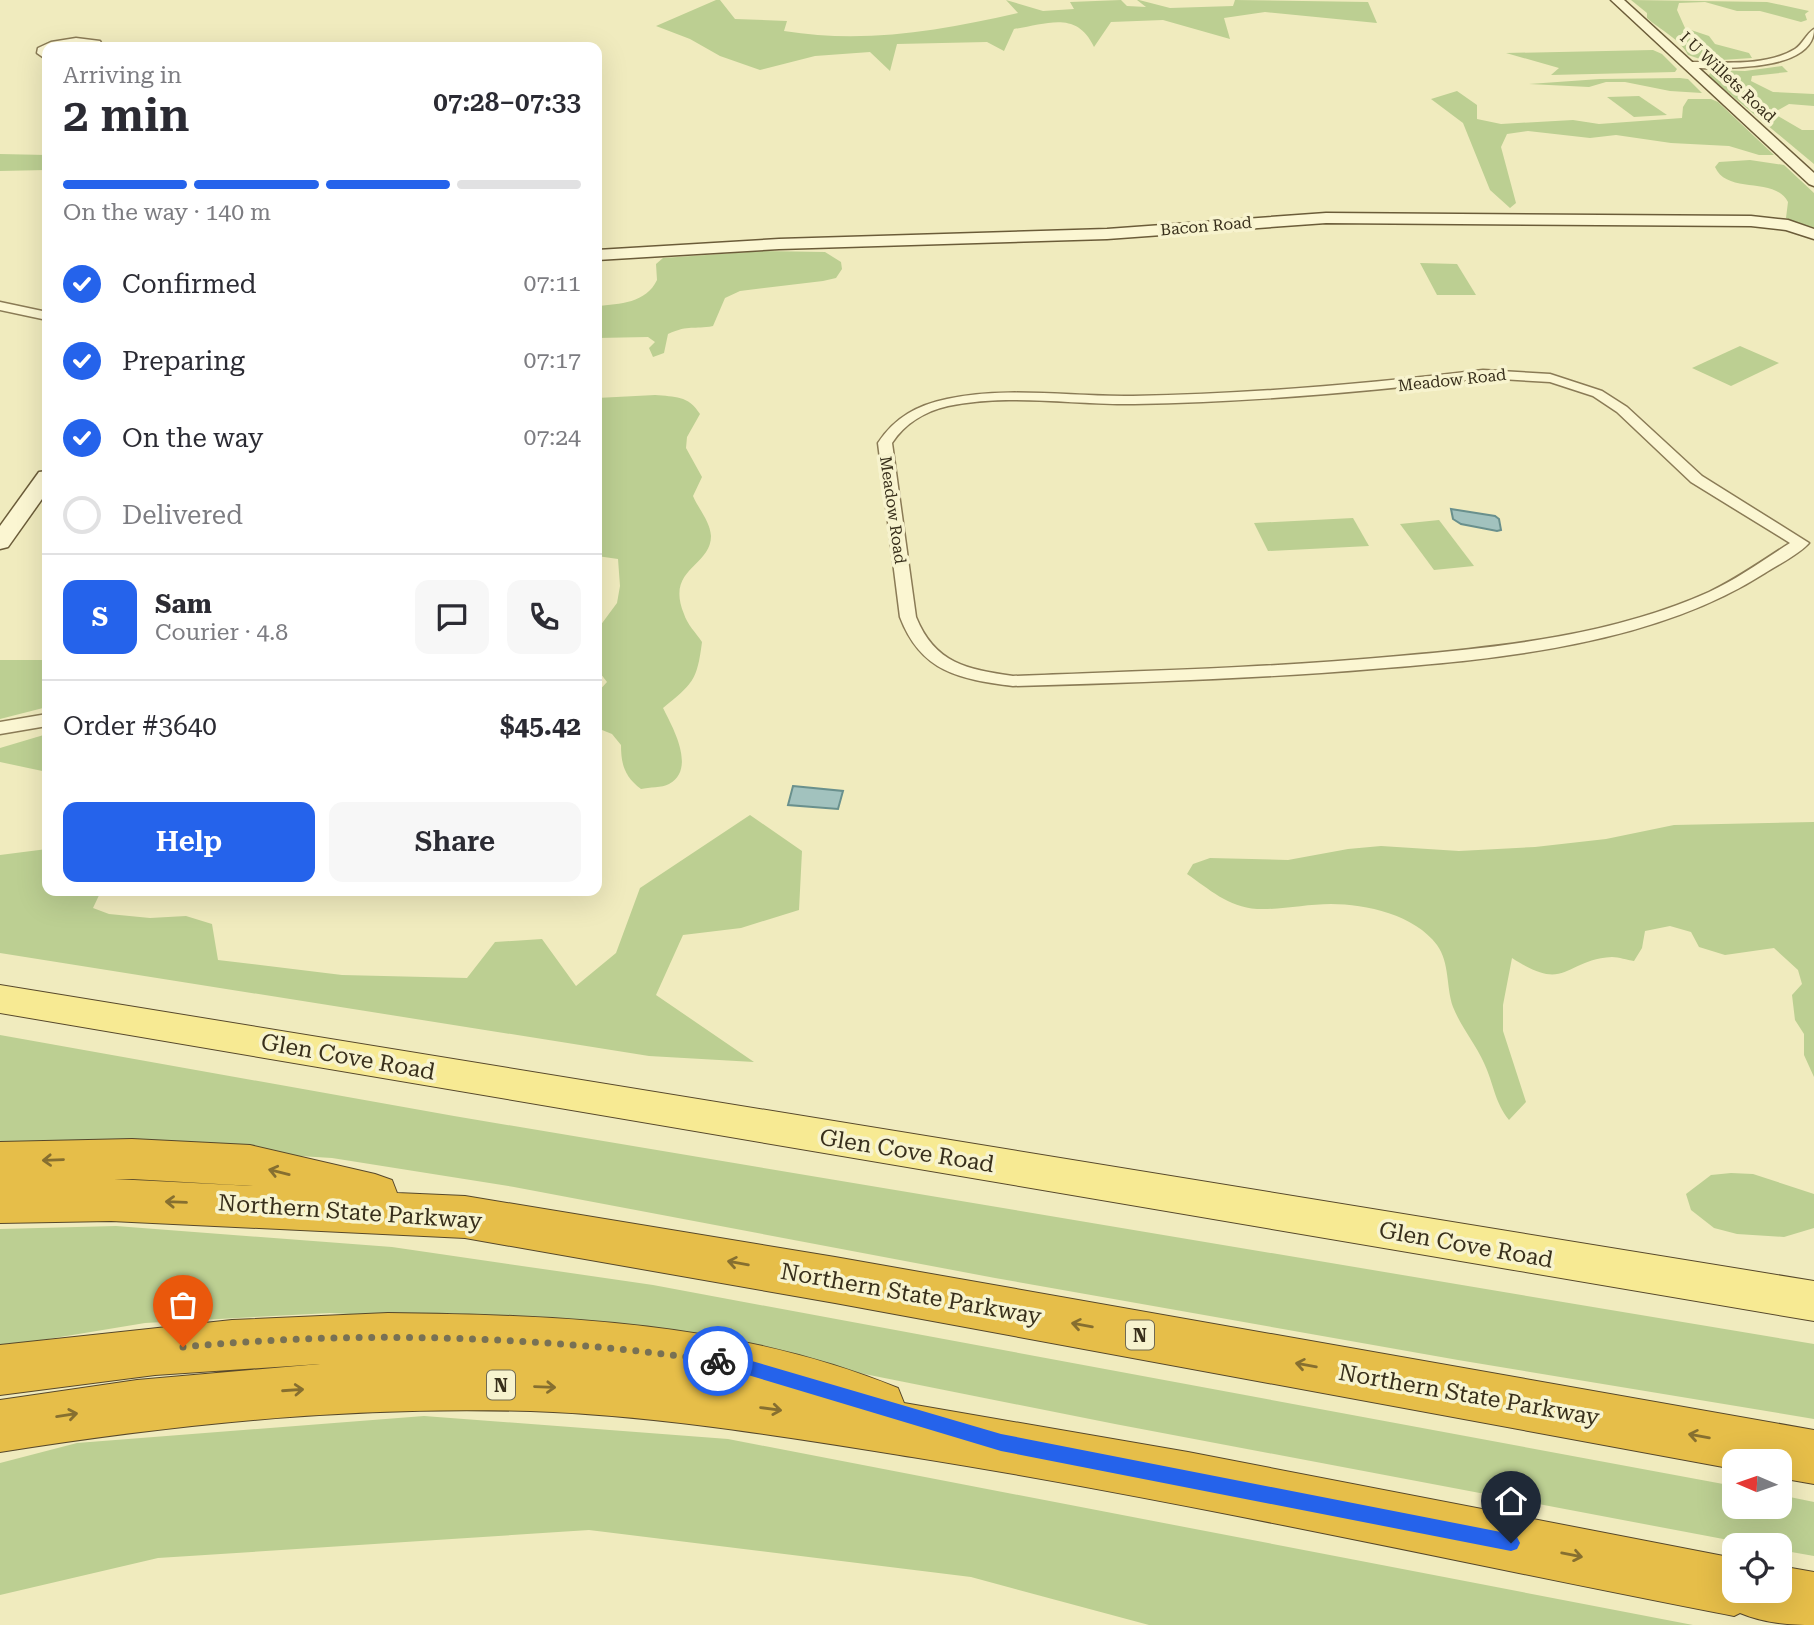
<!DOCTYPE html>
<html lang="en">
<head>
<meta charset="utf-8">
<style>
  :root { --surface:#fff; --page:#f7f7f7; --text:#2b2b33; --muted:#7c7c81; --line:#e1e1e2; --accent:#2563eb }
  body { margin:0; font-family:"Roboto Serif",serif; background:var(--page); color:var(--text); height:100vh; display:flex; flex-direction:column; font-size:26px; white-space:nowrap }
  * { box-sizing:border-box; margin:0 }
  p { font-size:23px; color:var(--muted) }
  .icon { flex:none; width:38px; height:38px; fill:none; stroke:currentColor; stroke-width:2; stroke-linecap:round; stroke-linejoin:round }
  .map { position:relative; flex:1; overflow:hidden }
  .panel { position:absolute; left:42px; top:42px; width:560px; height:854px; display:flex; flex-direction:column; background:var(--surface); border-radius:14px; box-shadow:0 7px 28px #0002 }
  .panel>* { flex:none }
  .needle { width:46px; rotate:272deg }
  .buttons { position:absolute; left:1722px; top:1449px; display:grid; gap:14px }
  .buttons a { display:grid; place-items:center; width:70px; height:70px; border-radius:14px; background:var(--surface); box-shadow:0 7px 28px #0002; font-size:35px }
  .pin { position:absolute; display:grid; place-items:center; width:60px; height:60px; color:#fff; margin:-72px -30px; border-radius:50% 50% 50% 0; rotate:-45deg; box-shadow:0 0 7px #0007 }
  .pin .icon { rotate:45deg }
  .courier { position:absolute; display:grid; place-items:center; width:70px; height:70px; margin:-35px; border:5px solid #2563eb; border-radius:50%; background:#fff; color:#222; box-shadow:0 2px 9px #0007 }
  .head em { font-style:normal; font-weight:600 }
  .head div { display:flex; flex-direction:column-reverse }
  .head { display:flex; align-items:center; justify-content:space-between; height:119px; padding:0 21px }
  h1 { font-size:46px; font-weight:600; line-height:52px }
  .bar { display:grid; grid-template-columns:repeat(4,1fr); gap:10px 7px; align-content:center; height:84px; padding:0 21px }
  .bar i { height:9px; border-radius:5px; background:var(--line) }
  .bar .current { background:var(--accent) }
  .bar p { grid-column:span 4 }
  .line { display:flex; align-items:center; gap:18px; padding:0 21px; border-top:2px solid var(--line) }
  .line div { flex:1 }
  .round { display:grid; place-items:center; flex:none; width:74px; height:74px; border-radius:14px; background:var(--page) }
  ol { padding:0 21px; list-style:none }
  li { display:flex; align-items:center; gap:21px; height:77px }
  li p { margin-inline-start:auto }
  li .icon { padding:7px; border-radius:50%; background:var(--accent); color:#fff; stroke-width:4 }
  li:last-child { color:var(--muted) }
  li i { width:38px; height:38px; border:4px solid var(--line); border-radius:50% }
  .primary-button { display:flex; gap:14px; margin-top:auto; padding:14px 21px }
  .primary-button a { flex:1; height:80px; border-radius:14px; background:var(--accent); color:#fff; font-size:28px; font-weight:600; line-height:80px; text-align:center }
  .primary-button a+a { background:var(--page); color:var(--text) }
  .map>svg:first-child { display:block }
</style>
</head>
<body>
<div class="map">
<svg width="1814" height="1625" viewBox="0 0 1814 1625">
  <rect width="100%" height="100%" fill="#f0ebbe"/>
  <g fill="#bccf92">
    <path d="M716 0H720L735 19 787 21 784 31C864 44 939 31 1018 13L1006 0 1043 11 1074 9 1070 2 1121 0 1127 6 1146 7 1137 0H1139L1170 8 1233 6 1235 0 1368 2 1377 23 1265 12 1224 18 1230 39 1163 20 1111 22 1094 47C1077 10 1047 24 1014 29L1004 51 987 42 897 44 890 71 870 52 815 56 760 70 720 56 690 39 656 26Z"/>
    <path d="M1631 0 1767 2 1809 11 1805 14 1807 20 1801 22 1760 11H1737L1705 2 1679 3 1677 10 1685 28 1709 36 1715 44 1749 53 1752 58 1706 61 1688 55C1681 40 1659 29 1647 18V13Z"/>
    <polygon points="1653,50 1662,54 1677,69 1675,72 1551,75 1559,68 1506,53"/>
    <polygon points="1782,66 1788,72 1752,76 1751,81 1773,92 1814,94 1814,106 1789,104 1773,113 1802,130 1814,130 1814,164 1708,76 1713,70 1745,71"/>
    <polygon points="1680,78 1688,79 1702,93 1670,91 1625,82 1606,82 1589,87 1529,84 1600,79"/>
    <polygon points="1457,91 1477,105 1477,119 1501,124 1573,120 1599,124 1682,118 1683,107 1688,99 1711,99 1718,102 1774,155 1759,155 1729,146 1671,143 1616,135 1590,138 1528,131 1507,134 1501,147 1516,203 1510,208 1490,190 1463,123 1431,99"/>
    <polygon points="1639,96 1667,115 1634,117 1607,97"/>
    <polygon points="0,154 47,155 47,170 0,171"/>
    <path d="M1750 160 1784 165 1814 193V230L1786 218 1788 202C1775 176 1727 195 1715 167L1719 162Z"/>
    <path d="M764 251 825 252 841 262 842 269 836 278 823 281 740 291 725 298 713 326C693 330 690 324 668 334L664 353 653 357 649 348 655 342 648 337 597 338V306C620 304 646 303 657 280L656 264 663 258Z"/>
    <polygon points="1420,263 1457,264 1476,295 1437,295"/>
    <polygon points="1740,346 1779,363 1731,386 1692,368"/>
    <path d="M655 395C675 397 688 395 700 414L687 437 686 448 702 477 693 496C699 510 710 521 711 536 711 567 665 568 684 614 687 624 696 633 702 642 697 682 692 684 663 708 672 726 697 769 669 784 662 788 649 787 641 789 625 777 621 765 621 745L612 734 597 728V693L607 682 597 669V630L617 603 620 586 618 559 597 556V398Z"/>
    <polygon points="1353,518 1369,546 1268,551 1254,523"/>
    <polygon points="1439,520 1474,566 1434,570 1400,524"/>
    <polygon points="0,660 47,660 47,707 0,719"/>
    <polygon points="47,734 47,772 0,762 0,748"/>
    <polygon points="750,815 802,851 799,910 741,928 683,935 656,995 754,1062 649,1056 0,953 0,855 47,849 47,891 101,891 93,908 109,914 150,918 186,916 212,924 218,960 342,975 467,978 495,942 542,939 576,986 616,953 640,888"/>
    <path d="M1814 822V1077L1804 1055V1034L1795 1020 1792 995 1802 984 1798 970 1774 948 1725 955 1699 947 1691 932 1670 926 1645 931 1642 948 1634 961C1627 960 1619 957 1612 957 1563 960 1567 994 1512 958L1503 1005V1031L1526 1102 1509 1120C1494 1101 1494 1084 1484 1063 1475 1043 1461 1027 1453 1007 1446 987 1450 963 1437 945 1415 915 1366 904 1331 904 1306 904 1281 910 1257 909 1228 907 1209 889 1187 874L1193 864 1210 858 1288 860 1348 849 1381 846 1459 851 1535 847 1606 839 1674 825Z"/>
    <polygon points="0,1035 454,1116 1814,1344 1814,1419 1458,1360 995,1278 514,1187 332,1158 171,1148 0,1149"/>
    <polygon points="1731,1173 1753,1174 1814,1194 1814,1228 1784,1237 1737,1234 1714,1228 1691,1210 1686,1194 1711,1175"/>
    <polygon points="116,1226 392,1247 653,1285 1734,1486 1734,1507 1780,1507 1780,1495 1814,1502 1814,1556 1780,1550 1780,1545 1755,1545 1115,1424 669,1335 505,1322 330,1313 145,1323 0,1347 0,1229"/>
    <polygon points="424,1416 728,1439 1693,1625 1149,1625 971,1577 589,1530 158,1558 0,1595 0,1463 77,1443"/>
  </g>
  <g fill="#a2c2be" stroke="#69908d" stroke-width="2">
    <polygon points="1451,509 1495,516 1499,519 1501,530 1497,531 1461,524 1453,519"/>
    <polygon points="793,786 843,791 838,809 788,805"/>
  </g>
  <g fill="none" stroke-linecap="round" stroke-linejoin="round">
    <g stroke="#8a7b56" stroke-width="3">
      <g id="street">
        <path d="M1814 29C1814 73 1719 68 1689 68L1685 65 1689 62C1721 62 1766 67 1795 49 1803 44 1806 34 1814 29Z"/>
        <polygon points="76,38 100,41 103,47 76,43 47,47 47,60 37,53 38,48 51,42"/>
        <polygon points="0,302 47,312 47,320 0,310"/>
        <path d="M1483 370 1550 374 1602 391 1627 407 1702 476 1809 543C1798 555 1779 564 1765 573 1654 644 1502 659 1373 669 1253 679 1133 683 1013 686 959 679 921 672 900 617L878 443C895 417 918 405 947 399 1008 386 1071 397 1133 396 1250 394 1367 384 1483 370ZM1483 378 1550 382 1593 396 1617 412 1691 482 1790 543C1763 560 1737 579 1709 592 1613 635 1503 647 1399 656 1270 668 1142 671 1013 676 967 669 935 664 916 617L892 443C905 423 926 411 948 406 1009 393 1073 405 1134 404 1251 402 1367 392 1483 378Z"/>
        <polygon points="47,714 47,726 0,734 0,722"/>
      </g>
    </g>
    <g stroke="#6b5c39" stroke-width="3">
      <g id="secondary">
        <polygon points="1611,0 1624,0 1814,173 1814,186 1809,184"/>
        <polygon points="1326,213 1751,216 1788,220 1814,229 1814,239 1786,230 1751,226 1326,223 1107,239 779,249 597,260 597,250 779,239 1107,229"/>
        <polygon points="47,471 47,492 8,547 0,549 0,526 39,472"/>
      </g>
    </g>
    <g stroke="#57482b" stroke-width="2">
      <polygon id="primary" points="0,985 1814,1281 1814,1321 0,1013"/>
    </g>
    <g stroke="#57482b" stroke-width="2">
      <g id="highway">
        <path d="M132 1139 250 1145 375 1174 392 1180 397 1193 465 1196 835 1257 1814 1430V1484L1780 1478V1461H1734V1469L835 1303 465 1238 111 1221 0 1223V1142ZM114 1179H132L253 1186Z"/>
        <path d="M388 1313C560 1315 737 1322 898 1388L904 1403 1188 1452 1734 1558V1591H1780V1566L1814 1572V1625C1788 1625 1764 1623 1740 1613L1734 1616C1460 1563 1187 1501 912 1457 793 1438 673 1418 553 1412 367 1404 183 1423 0 1452V1400L137 1380 320 1364 155 1375 0 1395V1345L232 1320Z"/>
      </g>
    </g>
    <use href="#street" fill="#fbf6d2" fill-rule="evenodd"/>
    <use href="#secondary" fill="#fbf6d2" fill-rule="evenodd"/>
    <use href="#primary" fill="#f7ea93" fill-rule="evenodd"/>
    <use href="#highway" fill="#e6be49" fill-rule="evenodd"/>
  </g>
  <defs><path id="oneway-shaft" d="M-6 0H5M1.5-3L5.5 0L1.5 3" fill="none" stroke-width="1.6" stroke-linecap="round" stroke-linejoin="round" transform="scale(1.75)"/></defs>
  <g stroke="#866f30">
    <use href="#oneway-shaft" transform="translate(53 1160) rotate(178)"/>
    <use href="#oneway-shaft" transform="translate(279 1172) rotate(-166)"/>
    <use href="#oneway-shaft" transform="translate(176 1202) rotate(-178)"/>
    <use href="#oneway-shaft" transform="translate(738 1263) rotate(-170)"/>
    <use href="#oneway-shaft" transform="translate(1082 1325) rotate(-170)"/>
    <use href="#oneway-shaft" transform="translate(1306 1365) rotate(-170)"/>
    <use href="#oneway-shaft" transform="translate(545 1387) rotate(2)"/>
    <use href="#oneway-shaft" transform="translate(293 1390) rotate(-4)"/>
    <use href="#oneway-shaft" transform="translate(771 1409) rotate(8)"/>
    <use href="#oneway-shaft" transform="translate(67 1415) rotate(-9)"/>
    <use href="#oneway-shaft" transform="translate(1699 1436) rotate(-170)"/>
    <use href="#oneway-shaft" transform="translate(1572 1555) rotate(11)"/>
  </g>
  <polygon fill="#2563eb" points="718,1354 738,1357 1001,1434 1511,1534 1517,1537 1520,1543 1517,1549 1511,1551 1001,1451 738,1372 712,1367 710,1361 712,1356"/>
  <g fill="none" stroke-linecap="round" stroke-linejoin="round">
    <path stroke="#787154" stroke-width="7" stroke-dasharray="0 12.6" d="M183 1347C362 1330 540 1336 718 1361"/>
  </g>
  <g text-anchor="middle" dominant-baseline="central" stroke-width="7" stroke-linejoin="round" paint-order="stroke">
    <g font-size="16" fill="#382f1b" stroke="#f7f3ce">
      <text transform="translate(1728 77) rotate(43)">I U Willets Road</text>
      <text transform="translate(1206 226) rotate(-5)">Bacon Road</text>
      <text transform="translate(1452 380) rotate(-6)">Meadow Road</text>
      <text transform="translate(893 510) rotate(82)">Meadow Road</text>
    </g>
    <g fill="#f7f3ce" stroke="#716a51" stroke-width="2">
      <rect x="1126" y="1320.5" width="28" height="29" rx="5"/>
      <rect x="487" y="1370.5" width="28" height="29" rx="5"/>
    </g>
    <g font-size="18" font-weight="bold" fill="#382f1b">
      <text x="1140" y="1335">N</text>
      <text x="501" y="1385">N</text>
    </g>
    <g font-size="23" fill="#382f1b" stroke="#f7f3ce">
      <text transform="translate(348 1057) rotate(10)">Glen Cove Road</text>
      <text transform="translate(907 1151) rotate(9)">Glen Cove Road</text>
      <text transform="translate(350 1212) rotate(4)">Northern State Parkway</text>
      <text transform="translate(1466 1245) rotate(10)">Glen Cove Road</text>
      <text transform="translate(911 1294) rotate(10)">Northern State Parkway</text>
      <text transform="translate(1469 1395) rotate(10)">Northern State Parkway</text>
    </g>
  </g>
</svg>
<div class="buttons">
<a><svg class="needle" viewBox="-14 -14 28 28"><path d="M0-13l5 13h-10z" fill="#e53935"/><path d="M0 13l5-13h-10z" fill="#7c7c81"/></svg></a>
<a><svg class="icon" aria-label="locate" viewBox="0 0 24 24"><circle cx="12" cy="12" r="6"/><path d="M12 2v4M12 18v4M2 12h4M18 12h4"/></svg></a>
</div>
<div class="pin" style="left:183px;top:1347px;background:#ea580c"><svg class="icon" aria-label="bag" viewBox="0 0 24 24"><path d="M5 8h14l-1 12H6zM9 8a3 3 0 0 1 6 0"/></svg></div>
<div class="pin" style="left:1511px;top:1543px;background:#1f2937"><svg class="icon" aria-label="home" viewBox="0 0 24 24"><path d="M3 11l9-7 9 7M6 9v11h12V9"/></svg></div>
<div class="courier" style="left:718px;top:1361px"><svg class="icon" aria-label="bike" viewBox="0 0 24 24"><circle cx="6" cy="16" r="4"/><circle cx="18" cy="16" r="4"/><path d="M6 16l4-8h5l3 8M10 8l3 8H6M13 5h3"/></svg></div>
<section class="panel">
<div class="head"><div><h1>2 min</h1><p>Arriving in</p></div><em>07:28–07:33</em></div>
<div class="bar"><i class="current"></i><i class="current"></i><i class="current"></i><i></i><p>On the way · 140 m</p></div>
<ol>
<li><svg class="icon" aria-label="check" viewBox="0 0 24 24"><path d="M5 12l5 5 9-10"/></svg>Confirmed<p>07:11</p></li>
<li><svg class="icon" aria-label="check" viewBox="0 0 24 24"><path d="M5 12l5 5 9-10"/></svg>Preparing<p>07:17</p></li>
<li><svg class="icon" aria-label="check" viewBox="0 0 24 24"><path d="M5 12l5 5 9-10"/></svg>On the way<p>07:24</p></li>
<li><i></i>Delivered</li>
</ol>
<div class="line" style="height:126px"><b class="round" style="background:var(--accent);color:#fff">S</b><div><b>Sam</b><p>Courier · 4.8</p></div><a class="round"><svg class="icon" aria-label="chat" viewBox="0 0 24 24"><path d="M4 5h16v11H9l-5 4z"/></svg></a><a class="round"><svg class="icon" aria-label="phone" viewBox="0 0 24 24"><path d="M5 4h4l2 5-3 2q2 4 5 5l2-3 5 2v4C11 20 4 13 5 4z"/></svg></a></div>
<div class="line" style="height:91px"><div>Order #3640</div><b>$45.42</b></div>
<div class="primary-button"><a>Help</a><a>Share</a></div>
</section>
</div>
</body>
</html>
